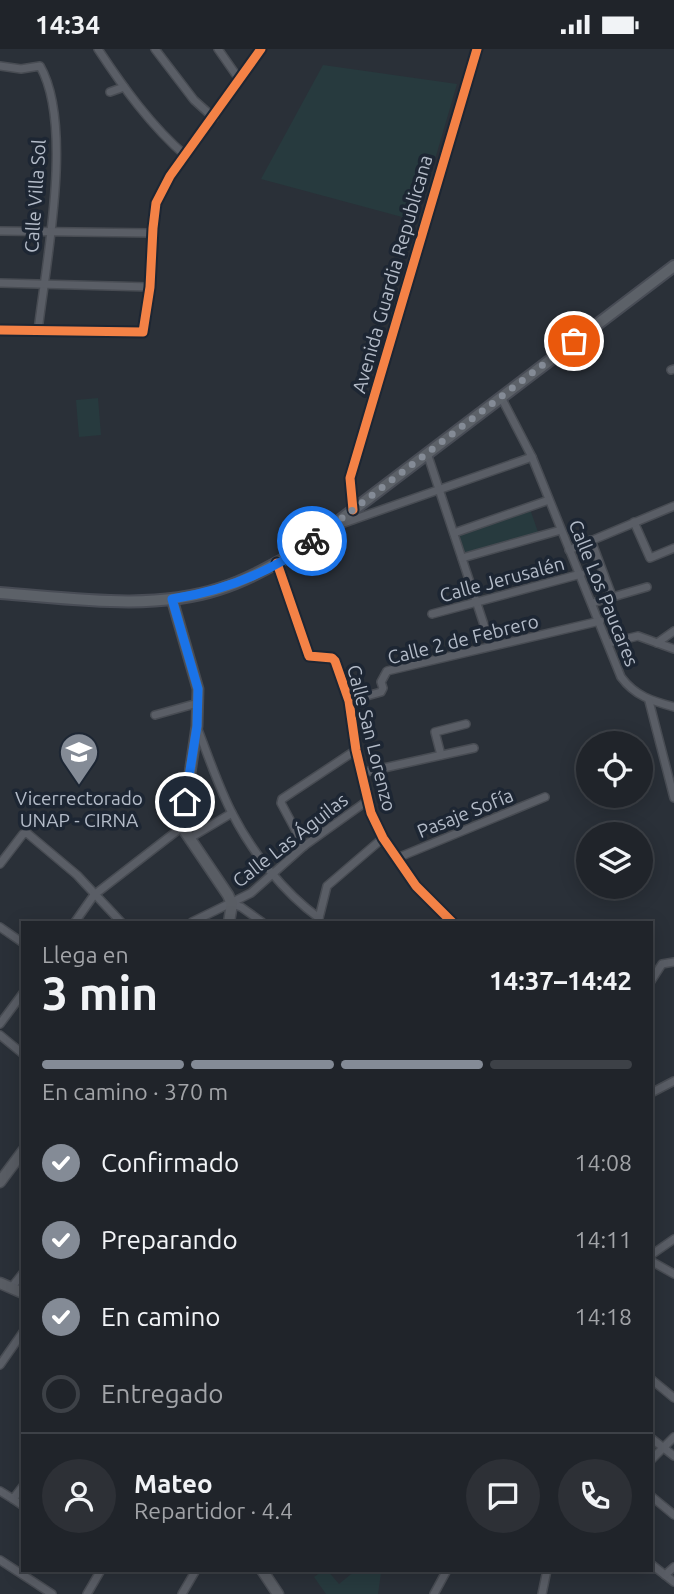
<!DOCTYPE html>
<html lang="es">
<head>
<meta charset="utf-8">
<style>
  :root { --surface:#20242a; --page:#2d3036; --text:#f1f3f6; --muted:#a2a4a8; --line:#3d4147; --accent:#848b96 }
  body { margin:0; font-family:Ubuntu,sans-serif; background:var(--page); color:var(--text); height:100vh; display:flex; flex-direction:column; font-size:26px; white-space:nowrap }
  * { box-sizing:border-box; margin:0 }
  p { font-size:23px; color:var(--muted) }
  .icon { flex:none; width:38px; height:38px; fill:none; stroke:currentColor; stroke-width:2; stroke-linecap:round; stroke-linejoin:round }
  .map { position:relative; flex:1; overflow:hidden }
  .details { position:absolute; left:21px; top:872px; width:632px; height:651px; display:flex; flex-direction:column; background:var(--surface); border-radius:0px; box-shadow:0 4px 18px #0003,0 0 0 2px var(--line) }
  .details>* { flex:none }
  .tools { position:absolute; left:576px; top:682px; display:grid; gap:14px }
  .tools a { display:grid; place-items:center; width:77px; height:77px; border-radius:50%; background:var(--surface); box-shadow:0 4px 18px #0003,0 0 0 2px var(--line); font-size:35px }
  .pin { position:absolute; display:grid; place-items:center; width:60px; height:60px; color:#fff; margin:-30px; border:4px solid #fff; border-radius:50%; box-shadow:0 2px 7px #0007 }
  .courier { position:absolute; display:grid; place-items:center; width:70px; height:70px; margin:-35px; border:5px solid #1a73e8; border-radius:50%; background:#fff; color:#222; box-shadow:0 2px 9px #0007 }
  .summary em { font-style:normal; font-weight:600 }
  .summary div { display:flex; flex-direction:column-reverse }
  .summary { display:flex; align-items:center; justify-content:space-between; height:119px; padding:0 21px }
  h1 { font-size:46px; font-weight:600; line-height:52px }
  .bar { display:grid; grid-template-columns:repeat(4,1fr); gap:10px 7px; align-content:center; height:84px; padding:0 21px }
  .bar i { height:9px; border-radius:5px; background:var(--line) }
  .bar .on { background:var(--accent) }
  .bar p { grid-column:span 4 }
  .line { display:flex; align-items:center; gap:18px; padding:0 21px; border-top:2px solid var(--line) }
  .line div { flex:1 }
  .round { display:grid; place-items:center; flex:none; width:74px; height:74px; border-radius:37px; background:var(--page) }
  ol { padding:0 21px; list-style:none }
  li { display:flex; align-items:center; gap:21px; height:77px }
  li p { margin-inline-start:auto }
  li .icon { padding:7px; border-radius:50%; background:var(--accent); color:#fff; stroke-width:4 }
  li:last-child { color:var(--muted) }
  li i { width:38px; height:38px; border:4px solid var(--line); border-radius:50% }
  .status { display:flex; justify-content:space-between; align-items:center; height:49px; padding:0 35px; background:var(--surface); direction:ltr }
  .status svg { height:19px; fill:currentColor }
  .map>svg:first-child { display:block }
</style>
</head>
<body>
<div class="status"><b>14:34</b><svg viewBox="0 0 49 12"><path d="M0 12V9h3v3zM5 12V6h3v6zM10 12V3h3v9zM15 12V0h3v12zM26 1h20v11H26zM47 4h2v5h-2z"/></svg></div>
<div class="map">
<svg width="674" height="1545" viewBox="0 0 674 1545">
  <rect width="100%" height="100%" fill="#2a3038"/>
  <g fill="#273a3e">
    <polygon points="323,16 457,35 417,172 261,130"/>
    <polygon points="98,349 101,386 79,388 76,351"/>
    <polygon points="530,460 539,486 464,507 457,485"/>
    <polygon points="324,1521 327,1521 339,1535 356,1521 384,1521 381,1524 378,1545 326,1545 314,1528"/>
  </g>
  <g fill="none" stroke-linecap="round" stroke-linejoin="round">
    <g stroke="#484c53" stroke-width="10">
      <g id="street">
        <path d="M98 0C123 38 151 77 186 107"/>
        <polyline points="155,0 194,51 214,69"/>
        <polyline points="218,0 239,30"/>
        <path d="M0 17 21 20 40 17C74 76 46 213 38 282"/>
        <polyline points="110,43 124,38"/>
        <polyline points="0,182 152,184"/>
        <polyline points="0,234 150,238"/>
        <polyline points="0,281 143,283 150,238 153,179 156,154 170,127 261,0"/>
        <polyline points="671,321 674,320"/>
        <path d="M501 348 532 408 621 628C635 647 652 652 674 658"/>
        <polyline points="427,404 491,597"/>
        <polyline points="353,461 350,429 477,0"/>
        <polyline points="634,473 650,509 674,499"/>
        <polyline points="341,475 532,408"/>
        <polyline points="454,484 549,451"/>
        <polyline points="591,491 612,547"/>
        <polyline points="569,501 674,457"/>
        <polyline points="462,509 561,481"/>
        <polyline points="277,514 309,607 332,609 335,612 349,652 356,701 371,764 383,789 416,837 452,873"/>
        <polyline points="592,554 647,538"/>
        <polyline points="432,565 581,525"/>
        <polyline points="609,594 638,587 674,600"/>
        <polyline points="657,594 674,582"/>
        <polyline points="349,652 381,643 383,639 381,633 387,622 600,572"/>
        <polyline points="649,652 674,749"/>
        <polyline points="155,666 198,654"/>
        <path d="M197 678C208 706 218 737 232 764 252 803 283 843 319 869"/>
        <polyline points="441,706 435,683 466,675"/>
        <polyline points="361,724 474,699"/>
        <polyline points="190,789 232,764"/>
        <polyline points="304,797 281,754 282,750 356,701"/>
        <polyline points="397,809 545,748"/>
        <polyline points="0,815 23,785 27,784 77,826 121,873"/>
        <polyline points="232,855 241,858 262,873"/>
        <polyline points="75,873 94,846 182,778"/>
        <polyline points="192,873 251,844 304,797 367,752"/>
        <polyline points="318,873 327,837 383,789"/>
        <polyline points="0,878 23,894"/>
        <polyline points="651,932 662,915 674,913"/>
        <polyline points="0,975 23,944"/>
        <polyline points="0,986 23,1005"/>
        <polyline points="651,1044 674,1032"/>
        <polyline points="651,1206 674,1190"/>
        <polyline points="651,1212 674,1225"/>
        <polyline points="11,1239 23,1224"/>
        <polyline points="0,1316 23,1283"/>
        <polyline points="651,1330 674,1349"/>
        <polyline points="651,1389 674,1407"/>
        <polyline points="651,1411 674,1388"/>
        <polyline points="0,1442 13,1450 23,1437"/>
        <polyline points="651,1447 674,1466"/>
        <polyline points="13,1450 23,1457"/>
        <polyline points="0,1511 52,1545"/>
        <polyline points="651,1515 674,1533"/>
        <polyline points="665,1526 674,1518"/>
        <polyline points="87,1545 101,1521"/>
        <polyline points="182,1545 196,1521"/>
        <polyline points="434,1545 447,1521"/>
        <polyline points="542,1545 547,1521"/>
      </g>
    </g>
    <g stroke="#484c53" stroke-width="13">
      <g id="secondary">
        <polyline points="172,550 198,640 197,677 182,778 228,846 232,855 229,873"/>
        <polyline points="0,1133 23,1102"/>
        <polyline points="0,1234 23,1244"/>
        <polyline points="262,1521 278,1545"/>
      </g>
    </g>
    <g stroke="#484c55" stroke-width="14">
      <path id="primary" d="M0 544C69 549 152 562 219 540 248 531 275 515 302 500L674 217"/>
    </g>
    <use href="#street" stroke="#5a5e66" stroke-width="7"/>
    <use href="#secondary" stroke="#595d64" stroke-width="10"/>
    <use href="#primary" stroke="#5c6168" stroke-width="10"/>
    <g stroke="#1d2633" stroke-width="13">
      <g id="cycleway">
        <polyline points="0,281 143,283 150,238 153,179 156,154 170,127 261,0"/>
        <polyline points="353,461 350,429 477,0"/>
        <polyline points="277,514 309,607 332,609 335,612 349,652 356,701 371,764 383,789 416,837 452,873"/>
      </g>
    </g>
    <use href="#cycleway" stroke="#f48246" stroke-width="9"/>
  </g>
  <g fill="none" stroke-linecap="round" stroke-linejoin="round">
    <polyline stroke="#848b96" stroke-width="7" stroke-dasharray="0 12.6" points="312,492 574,292"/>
    <path stroke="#1a73e8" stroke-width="9" d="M185 753 197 677 198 640 172 550C222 542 272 523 312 492"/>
  </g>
  <defs>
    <g id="university-pin" transform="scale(2.0125)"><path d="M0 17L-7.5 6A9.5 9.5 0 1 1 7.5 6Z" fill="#848b96" stroke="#1d2633"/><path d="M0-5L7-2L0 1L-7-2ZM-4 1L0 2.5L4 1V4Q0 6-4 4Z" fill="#fff"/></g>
  </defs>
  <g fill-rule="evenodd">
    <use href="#university-pin" x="79" y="703"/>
  </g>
  <g text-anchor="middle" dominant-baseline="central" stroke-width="7" stroke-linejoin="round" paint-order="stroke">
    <g font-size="19" fill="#b4bcc9" stroke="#1d2633">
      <text transform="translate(35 147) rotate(-86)">Calle Villa Sol</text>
      <text transform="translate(392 225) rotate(-74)">Avenida Guardia Republicana</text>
      <text transform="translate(502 530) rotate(-15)">Calle Jerusalén</text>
      <text transform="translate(604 544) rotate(68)">Calle Los Paucares</text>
      <text transform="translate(463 590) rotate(-14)">Calle 2 de Febrero</text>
      <text transform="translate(372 689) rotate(76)">Calle San Lorenzo</text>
      <text transform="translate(465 764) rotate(-22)">Pasaje Sofía</text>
      <text transform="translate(290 791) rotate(-38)">Calle Las Águilas</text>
    </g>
    <g font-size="19" fill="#b4bcc9" stroke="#1d2633">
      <text x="79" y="749">Vicerrectorado<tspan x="79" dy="22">UNAP - CIRNA</tspan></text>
    </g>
  </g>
</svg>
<div class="tools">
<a><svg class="icon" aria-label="locate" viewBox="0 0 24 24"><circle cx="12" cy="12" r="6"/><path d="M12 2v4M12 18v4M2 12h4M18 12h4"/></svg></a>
<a><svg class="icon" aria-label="layers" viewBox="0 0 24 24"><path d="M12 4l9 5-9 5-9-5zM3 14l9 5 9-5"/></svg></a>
</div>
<div class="pin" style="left:574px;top:292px;background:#ea580c"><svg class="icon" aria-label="bag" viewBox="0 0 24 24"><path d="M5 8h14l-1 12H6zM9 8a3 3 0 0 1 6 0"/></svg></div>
<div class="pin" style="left:185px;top:753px;background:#1f2937"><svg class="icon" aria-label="home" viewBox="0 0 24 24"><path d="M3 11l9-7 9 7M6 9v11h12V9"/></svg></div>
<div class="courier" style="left:312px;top:492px"><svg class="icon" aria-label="bike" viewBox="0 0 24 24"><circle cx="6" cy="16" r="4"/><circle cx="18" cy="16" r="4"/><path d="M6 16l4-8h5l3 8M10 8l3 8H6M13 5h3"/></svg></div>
<section class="details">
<div class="summary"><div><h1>3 min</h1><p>Llega en</p></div><em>14:37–14:42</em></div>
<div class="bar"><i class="on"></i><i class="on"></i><i class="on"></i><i></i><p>En camino · 370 m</p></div>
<ol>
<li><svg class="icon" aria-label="check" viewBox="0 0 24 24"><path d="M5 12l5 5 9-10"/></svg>Confirmado<p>14:08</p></li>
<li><svg class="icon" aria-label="check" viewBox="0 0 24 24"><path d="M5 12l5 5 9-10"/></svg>Preparando<p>14:11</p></li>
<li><svg class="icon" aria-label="check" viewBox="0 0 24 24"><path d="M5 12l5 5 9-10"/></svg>En camino<p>14:18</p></li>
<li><i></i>Entregado</li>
</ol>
<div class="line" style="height:126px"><a class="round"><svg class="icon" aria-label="person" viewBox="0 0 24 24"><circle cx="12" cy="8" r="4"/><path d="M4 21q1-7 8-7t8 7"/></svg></a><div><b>Mateo</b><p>Repartidor · 4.4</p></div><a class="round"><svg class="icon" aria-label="chat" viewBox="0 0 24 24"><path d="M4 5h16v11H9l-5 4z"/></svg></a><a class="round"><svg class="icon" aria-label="phone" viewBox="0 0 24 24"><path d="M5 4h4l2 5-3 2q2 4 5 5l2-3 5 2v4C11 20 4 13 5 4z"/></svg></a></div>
</section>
</div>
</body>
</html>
